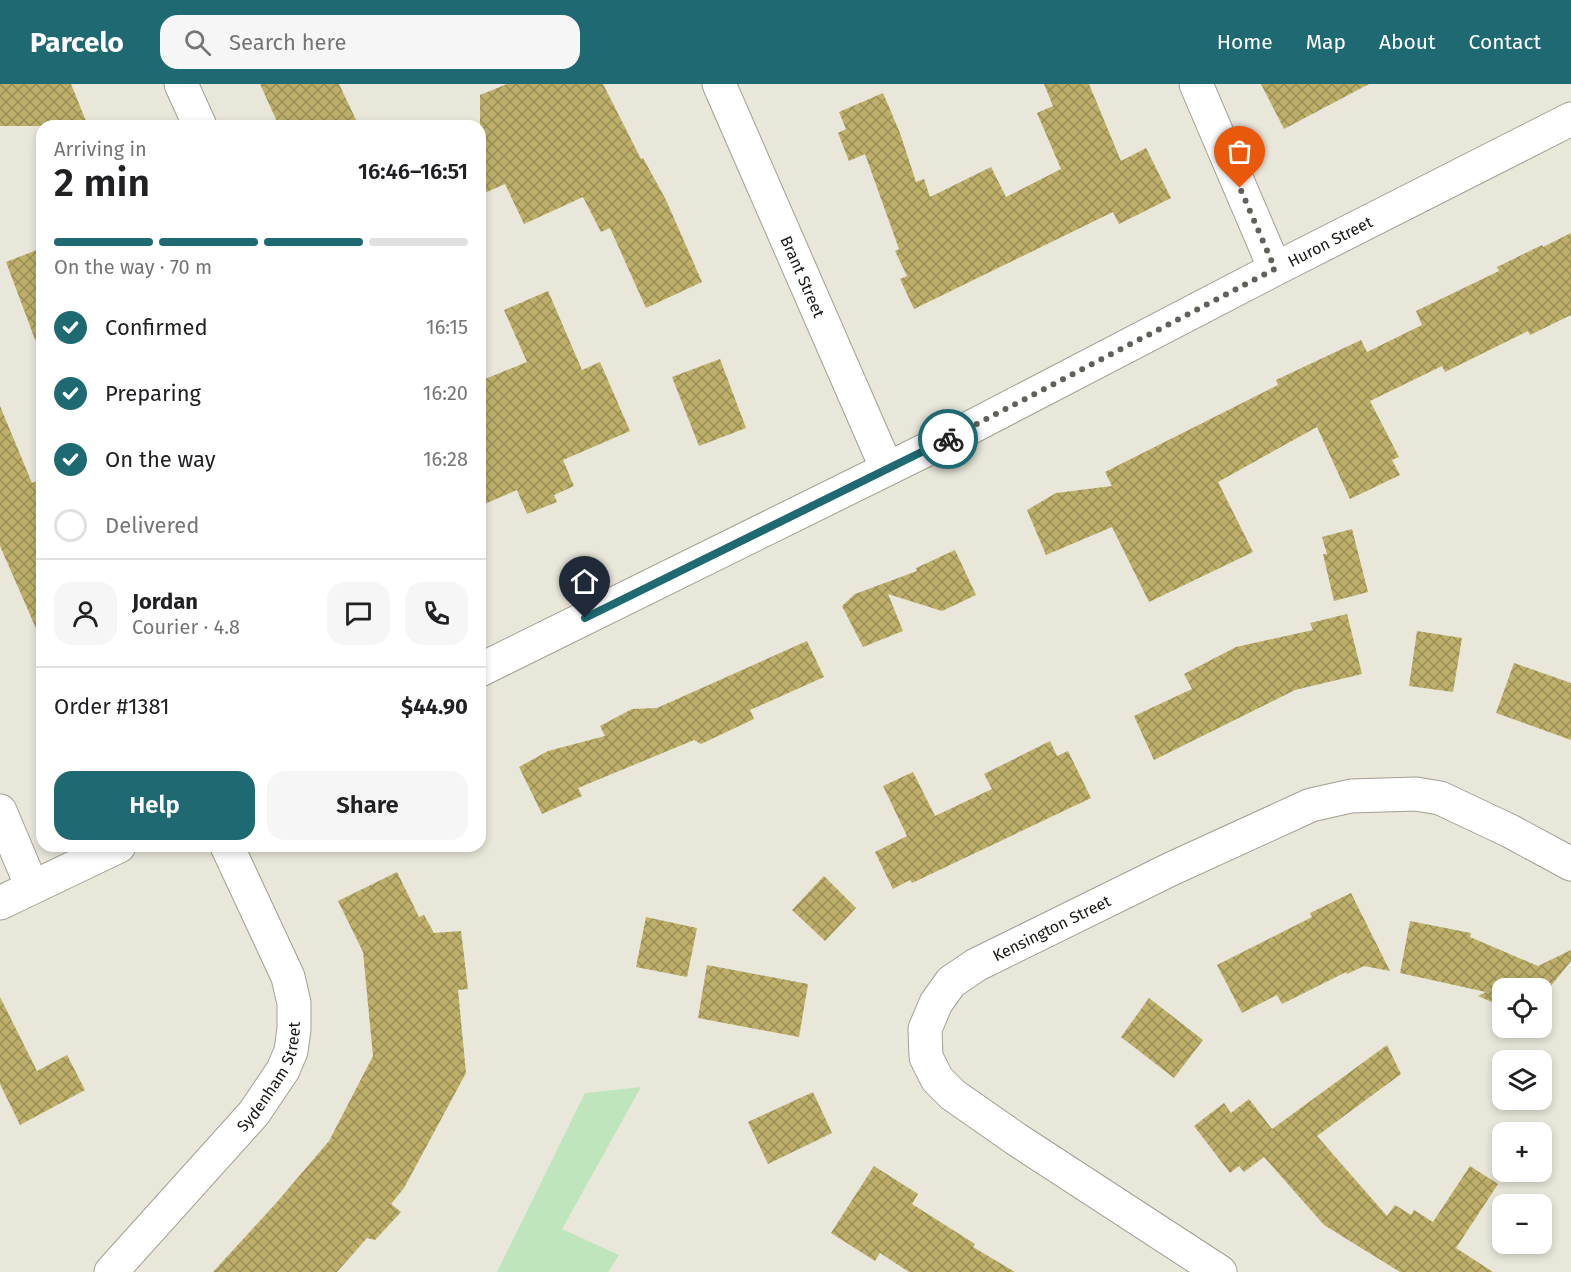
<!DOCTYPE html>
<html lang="en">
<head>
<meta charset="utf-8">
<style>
  :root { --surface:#fff; --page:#f6f6f6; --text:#202124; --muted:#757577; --line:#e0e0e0; --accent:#1e6972 }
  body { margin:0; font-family:"Fira Sans",sans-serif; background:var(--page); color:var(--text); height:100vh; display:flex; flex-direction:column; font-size:22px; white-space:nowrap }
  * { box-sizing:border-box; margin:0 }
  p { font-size:20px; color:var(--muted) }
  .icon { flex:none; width:33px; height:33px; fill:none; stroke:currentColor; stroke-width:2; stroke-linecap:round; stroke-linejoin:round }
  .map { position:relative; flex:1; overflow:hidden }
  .side { position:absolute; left:36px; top:36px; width:450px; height:732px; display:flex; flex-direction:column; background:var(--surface); border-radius:18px; box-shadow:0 3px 9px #0003 }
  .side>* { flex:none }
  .controls { position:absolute; left:1492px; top:894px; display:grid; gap:12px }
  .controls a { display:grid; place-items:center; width:60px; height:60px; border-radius:12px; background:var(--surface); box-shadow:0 3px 9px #0003; font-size:30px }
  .pin { position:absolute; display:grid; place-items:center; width:51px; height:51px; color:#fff; margin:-62px -26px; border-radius:50% 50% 50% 0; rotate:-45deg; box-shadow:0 0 6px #0007 }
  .pin .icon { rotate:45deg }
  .courier { position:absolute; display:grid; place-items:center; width:60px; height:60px; margin:-30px; border:4px solid #1e6972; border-radius:50%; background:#fff; color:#222; box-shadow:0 2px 8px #0007 }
  .summary em { font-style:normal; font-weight:600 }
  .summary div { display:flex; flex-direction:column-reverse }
  .summary { display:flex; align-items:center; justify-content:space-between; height:102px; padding:0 18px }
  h1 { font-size:39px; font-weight:600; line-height:45px }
  .bar { display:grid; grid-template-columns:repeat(4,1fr); gap:9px 6px; align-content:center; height:72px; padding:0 18px }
  .bar i { height:8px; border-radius:4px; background:var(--line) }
  .bar .current { background:var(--accent) }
  .bar p { grid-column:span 4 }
  .line { display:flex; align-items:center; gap:15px; padding:0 18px; border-top:2px solid var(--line) }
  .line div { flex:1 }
  .round { display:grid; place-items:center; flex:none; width:63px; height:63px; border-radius:18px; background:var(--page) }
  ol { padding:0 18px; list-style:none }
  li { display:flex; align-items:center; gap:18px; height:66px }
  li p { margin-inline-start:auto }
  li .icon { padding:6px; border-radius:50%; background:var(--accent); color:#fff; stroke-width:4 }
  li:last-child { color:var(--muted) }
  li i { width:33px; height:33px; border:3px solid var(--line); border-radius:50% }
  .cta { display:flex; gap:12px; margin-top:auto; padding:12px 18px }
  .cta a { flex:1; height:69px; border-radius:18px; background:var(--accent); color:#fff; font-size:24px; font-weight:600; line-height:69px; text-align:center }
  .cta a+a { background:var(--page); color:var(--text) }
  header { display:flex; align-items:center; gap:36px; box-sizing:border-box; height:84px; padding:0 30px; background:var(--accent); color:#fff }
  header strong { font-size:28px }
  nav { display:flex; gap:33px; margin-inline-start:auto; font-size:21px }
  .search { width:420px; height:54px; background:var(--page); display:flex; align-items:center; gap:15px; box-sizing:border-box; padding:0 21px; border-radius:18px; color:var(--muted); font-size:22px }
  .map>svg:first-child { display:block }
</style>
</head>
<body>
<header>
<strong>Parcelo</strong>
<div class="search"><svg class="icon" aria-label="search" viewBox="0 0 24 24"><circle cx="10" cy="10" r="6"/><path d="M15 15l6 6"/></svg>Search here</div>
<nav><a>Home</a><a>Map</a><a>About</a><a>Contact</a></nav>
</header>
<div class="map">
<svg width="1571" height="1188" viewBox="0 0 1571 1188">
  <defs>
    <pattern id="building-cross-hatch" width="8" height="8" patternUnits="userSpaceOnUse" patternTransform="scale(1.5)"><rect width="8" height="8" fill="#bdaf6a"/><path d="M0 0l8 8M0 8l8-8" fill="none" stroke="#998d56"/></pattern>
  </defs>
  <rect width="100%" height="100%" fill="#e9e7da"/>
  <polygon fill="#bee5bb" points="641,1003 562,1145 619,1171 608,1188 497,1188 585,1009"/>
  <g fill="url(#building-cross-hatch)">
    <polygon points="0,0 71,0 88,42 0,42"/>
    <polygon points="260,0 339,0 359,42 279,42"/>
    <polygon points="507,0 603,0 641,75 643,74 666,116 702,198 646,224 610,144 601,148 583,113 524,140 505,100 480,111 480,11"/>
    <polygon points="1044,0 1089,0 1121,77 1146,64 1171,114 1119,140 1113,128 914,225 900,195 907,192 895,167 899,165 865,70 849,77 838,49 846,45 839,28 883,9 900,49 916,98 924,95 930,113 991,83 1006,113 1061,85 1037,29 1053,22"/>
    <polygon points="1261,0 1369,0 1284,45"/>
    <polygon points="1571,149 1571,231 1530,251 1528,247 1445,288 1442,282 1370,317 1399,373 1392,376 1400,391 1350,415 1317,343 1218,398 1253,468 1149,518 1112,443 1046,471 1027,426 1056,409 1112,402 1105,388 1278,301 1276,296 1361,256 1367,268 1422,241 1416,227 1499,187 1497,183 1542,161 1543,163"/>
    <polygon points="42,164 42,265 39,266 6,178"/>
    <polygon points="548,207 582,286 600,278 630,347 563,376 574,402 554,411 557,418 527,430 517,406 480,422 480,297 527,278 504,226"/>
    <polygon points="720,275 746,344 699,362 672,293"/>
    <polygon points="0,322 32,399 42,395 42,558 0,462"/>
    <polygon points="1352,445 1368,508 1334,517 1323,470 1327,470 1322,453"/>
    <polygon points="955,466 976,511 942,527 888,510 903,547 863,563 842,522 855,510 917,487 916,484"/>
    <polygon points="1347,530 1362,590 1295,606 1154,676 1134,632 1192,605 1184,590 1236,563 1313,546 1310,539"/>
    <polygon points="1417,547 1462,554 1453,608 1409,602"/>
    <polygon points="807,557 824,593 750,626 754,635 701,660 694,656 578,704 582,712 542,730 519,683 548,667 605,652 600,642 632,625 657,624"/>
    <polygon points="1514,579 1571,599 1571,656 1496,629"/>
    <polygon points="1050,657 1057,672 1068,667 1091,714 912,799 910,796 893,805 875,768 907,752 883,702 913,688 935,732 992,705 984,690"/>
    <polygon points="397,788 419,833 424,831 434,849 461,847 468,905 458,906 466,989 404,1104 391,1120 401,1128 375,1156 367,1154 337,1188 213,1188 277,1118 329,1057 373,972 363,868 338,817"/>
    <polygon points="824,792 856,824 825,857 792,826"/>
    <polygon points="1351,809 1390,887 1364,882 1347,890 1346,888 1282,920 1277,911 1242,929 1217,881 1312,833 1310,829"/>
    <polygon points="646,833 697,844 687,893 636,883"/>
    <polygon points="1410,837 1471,849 1470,853 1538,882 1571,866 1571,877 1542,913 1542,904 1503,904 1503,923 1478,912 1486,908 1400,889"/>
    <polygon points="707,881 808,900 799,953 698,934"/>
    <polygon points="0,913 37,987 67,971 85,1006 20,1041 0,1000"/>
    <polygon points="1149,914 1203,956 1174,994 1121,953"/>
    <polygon points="1387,961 1401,990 1317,1052 1387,1132 1395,1121 1411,1131 1414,1126 1433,1138 1470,1082 1498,1100 1456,1164 1493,1188 1400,1188 1324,1141 1264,1073 1244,1088 1239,1082 1230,1089 1194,1042 1224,1019 1231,1029 1249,1015 1272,1045"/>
    <polygon points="813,1008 832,1049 768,1080 748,1038"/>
    <polygon points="874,1082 918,1110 912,1120 975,1160 973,1163 1015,1188 909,1188 880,1169 875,1177 831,1149"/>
  </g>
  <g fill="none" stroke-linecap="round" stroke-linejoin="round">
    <g stroke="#a29f93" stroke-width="35">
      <g id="minor">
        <polyline points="181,0 200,42"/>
        <polyline points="1196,0 1275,185"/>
        <polyline points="0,727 32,803"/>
        <path id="s1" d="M111 1188 254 1029 283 986 291 967 294 945V919L288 893 227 762"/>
        <path id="s2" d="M1220 1188 1016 1055 953 1011 937 995 926 973 925 945 936 919 951 898 976 881 1171 785 1311 721 1351 712 1416 710 1440 714 1510 747 1571 780"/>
      </g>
    </g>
    <g stroke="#a29f93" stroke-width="35">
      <g id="tertiary">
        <path id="s3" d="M719 0 887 385"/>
      </g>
    </g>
    <g stroke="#a29f93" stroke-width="35">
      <g id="secondary">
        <path id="s4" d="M480 586 954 352 1275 185 1571 35"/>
        <polyline points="0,819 119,762"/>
      </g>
    </g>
    <use href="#minor" stroke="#fff" stroke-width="33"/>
    <use href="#tertiary" stroke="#fff" stroke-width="33"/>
    <use href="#secondary" stroke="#fff" stroke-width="33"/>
  </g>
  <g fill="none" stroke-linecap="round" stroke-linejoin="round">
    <polyline stroke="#626059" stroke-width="6" stroke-dasharray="0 10.8" points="948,355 1275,185 1240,104"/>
    <polyline stroke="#1e6972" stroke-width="8" points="585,534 948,355"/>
  </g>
  <g text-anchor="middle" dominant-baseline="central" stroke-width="6" stroke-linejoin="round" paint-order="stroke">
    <g font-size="16" fill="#191813" stroke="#f7f4e7">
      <text stroke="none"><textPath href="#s4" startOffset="952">Huron Street</textPath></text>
      <text stroke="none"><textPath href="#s3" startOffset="210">Brant Street</textPath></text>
      <text stroke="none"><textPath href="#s2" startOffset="564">Kensington Street</textPath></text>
      <text stroke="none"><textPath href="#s1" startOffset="254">Sydenham Street</textPath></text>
    </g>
  </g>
</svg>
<div class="controls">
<a><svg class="icon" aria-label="locate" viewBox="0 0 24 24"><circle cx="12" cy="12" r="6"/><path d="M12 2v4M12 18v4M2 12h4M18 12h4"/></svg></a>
<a><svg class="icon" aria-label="layers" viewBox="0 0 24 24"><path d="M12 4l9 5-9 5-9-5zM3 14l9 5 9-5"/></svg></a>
<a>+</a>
<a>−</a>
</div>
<div class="pin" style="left:1240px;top:104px;background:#ea580c"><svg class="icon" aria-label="bag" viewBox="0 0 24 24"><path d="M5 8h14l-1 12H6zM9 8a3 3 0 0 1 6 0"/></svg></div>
<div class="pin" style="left:585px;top:534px;background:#1f2937"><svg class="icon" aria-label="home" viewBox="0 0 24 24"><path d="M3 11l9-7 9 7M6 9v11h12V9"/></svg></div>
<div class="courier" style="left:948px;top:355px"><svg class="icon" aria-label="bike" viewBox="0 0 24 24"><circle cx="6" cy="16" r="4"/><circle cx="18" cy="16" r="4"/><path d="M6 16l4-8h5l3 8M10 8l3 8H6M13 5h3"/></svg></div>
<section class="side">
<div class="summary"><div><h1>2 min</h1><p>Arriving in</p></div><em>16:46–16:51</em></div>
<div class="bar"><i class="current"></i><i class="current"></i><i class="current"></i><i></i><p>On the way · 70 m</p></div>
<ol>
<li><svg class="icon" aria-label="check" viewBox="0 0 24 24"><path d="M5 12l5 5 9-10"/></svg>Confirmed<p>16:15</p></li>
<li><svg class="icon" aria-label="check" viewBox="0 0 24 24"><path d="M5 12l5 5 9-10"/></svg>Preparing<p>16:20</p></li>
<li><svg class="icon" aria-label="check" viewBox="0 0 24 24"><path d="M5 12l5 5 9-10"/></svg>On the way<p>16:28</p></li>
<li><i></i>Delivered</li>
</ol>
<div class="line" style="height:108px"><a class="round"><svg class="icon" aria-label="person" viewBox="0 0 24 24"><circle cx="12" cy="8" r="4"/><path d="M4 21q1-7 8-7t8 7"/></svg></a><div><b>Jordan</b><p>Courier · 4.8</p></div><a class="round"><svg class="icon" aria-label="chat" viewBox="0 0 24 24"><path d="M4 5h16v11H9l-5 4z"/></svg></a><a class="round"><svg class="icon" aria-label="phone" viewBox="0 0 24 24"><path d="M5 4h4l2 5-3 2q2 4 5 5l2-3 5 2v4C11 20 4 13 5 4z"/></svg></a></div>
<div class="line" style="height:78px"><div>Order #1381</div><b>$44.90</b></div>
<div class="cta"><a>Help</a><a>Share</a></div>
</section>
</div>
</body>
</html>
